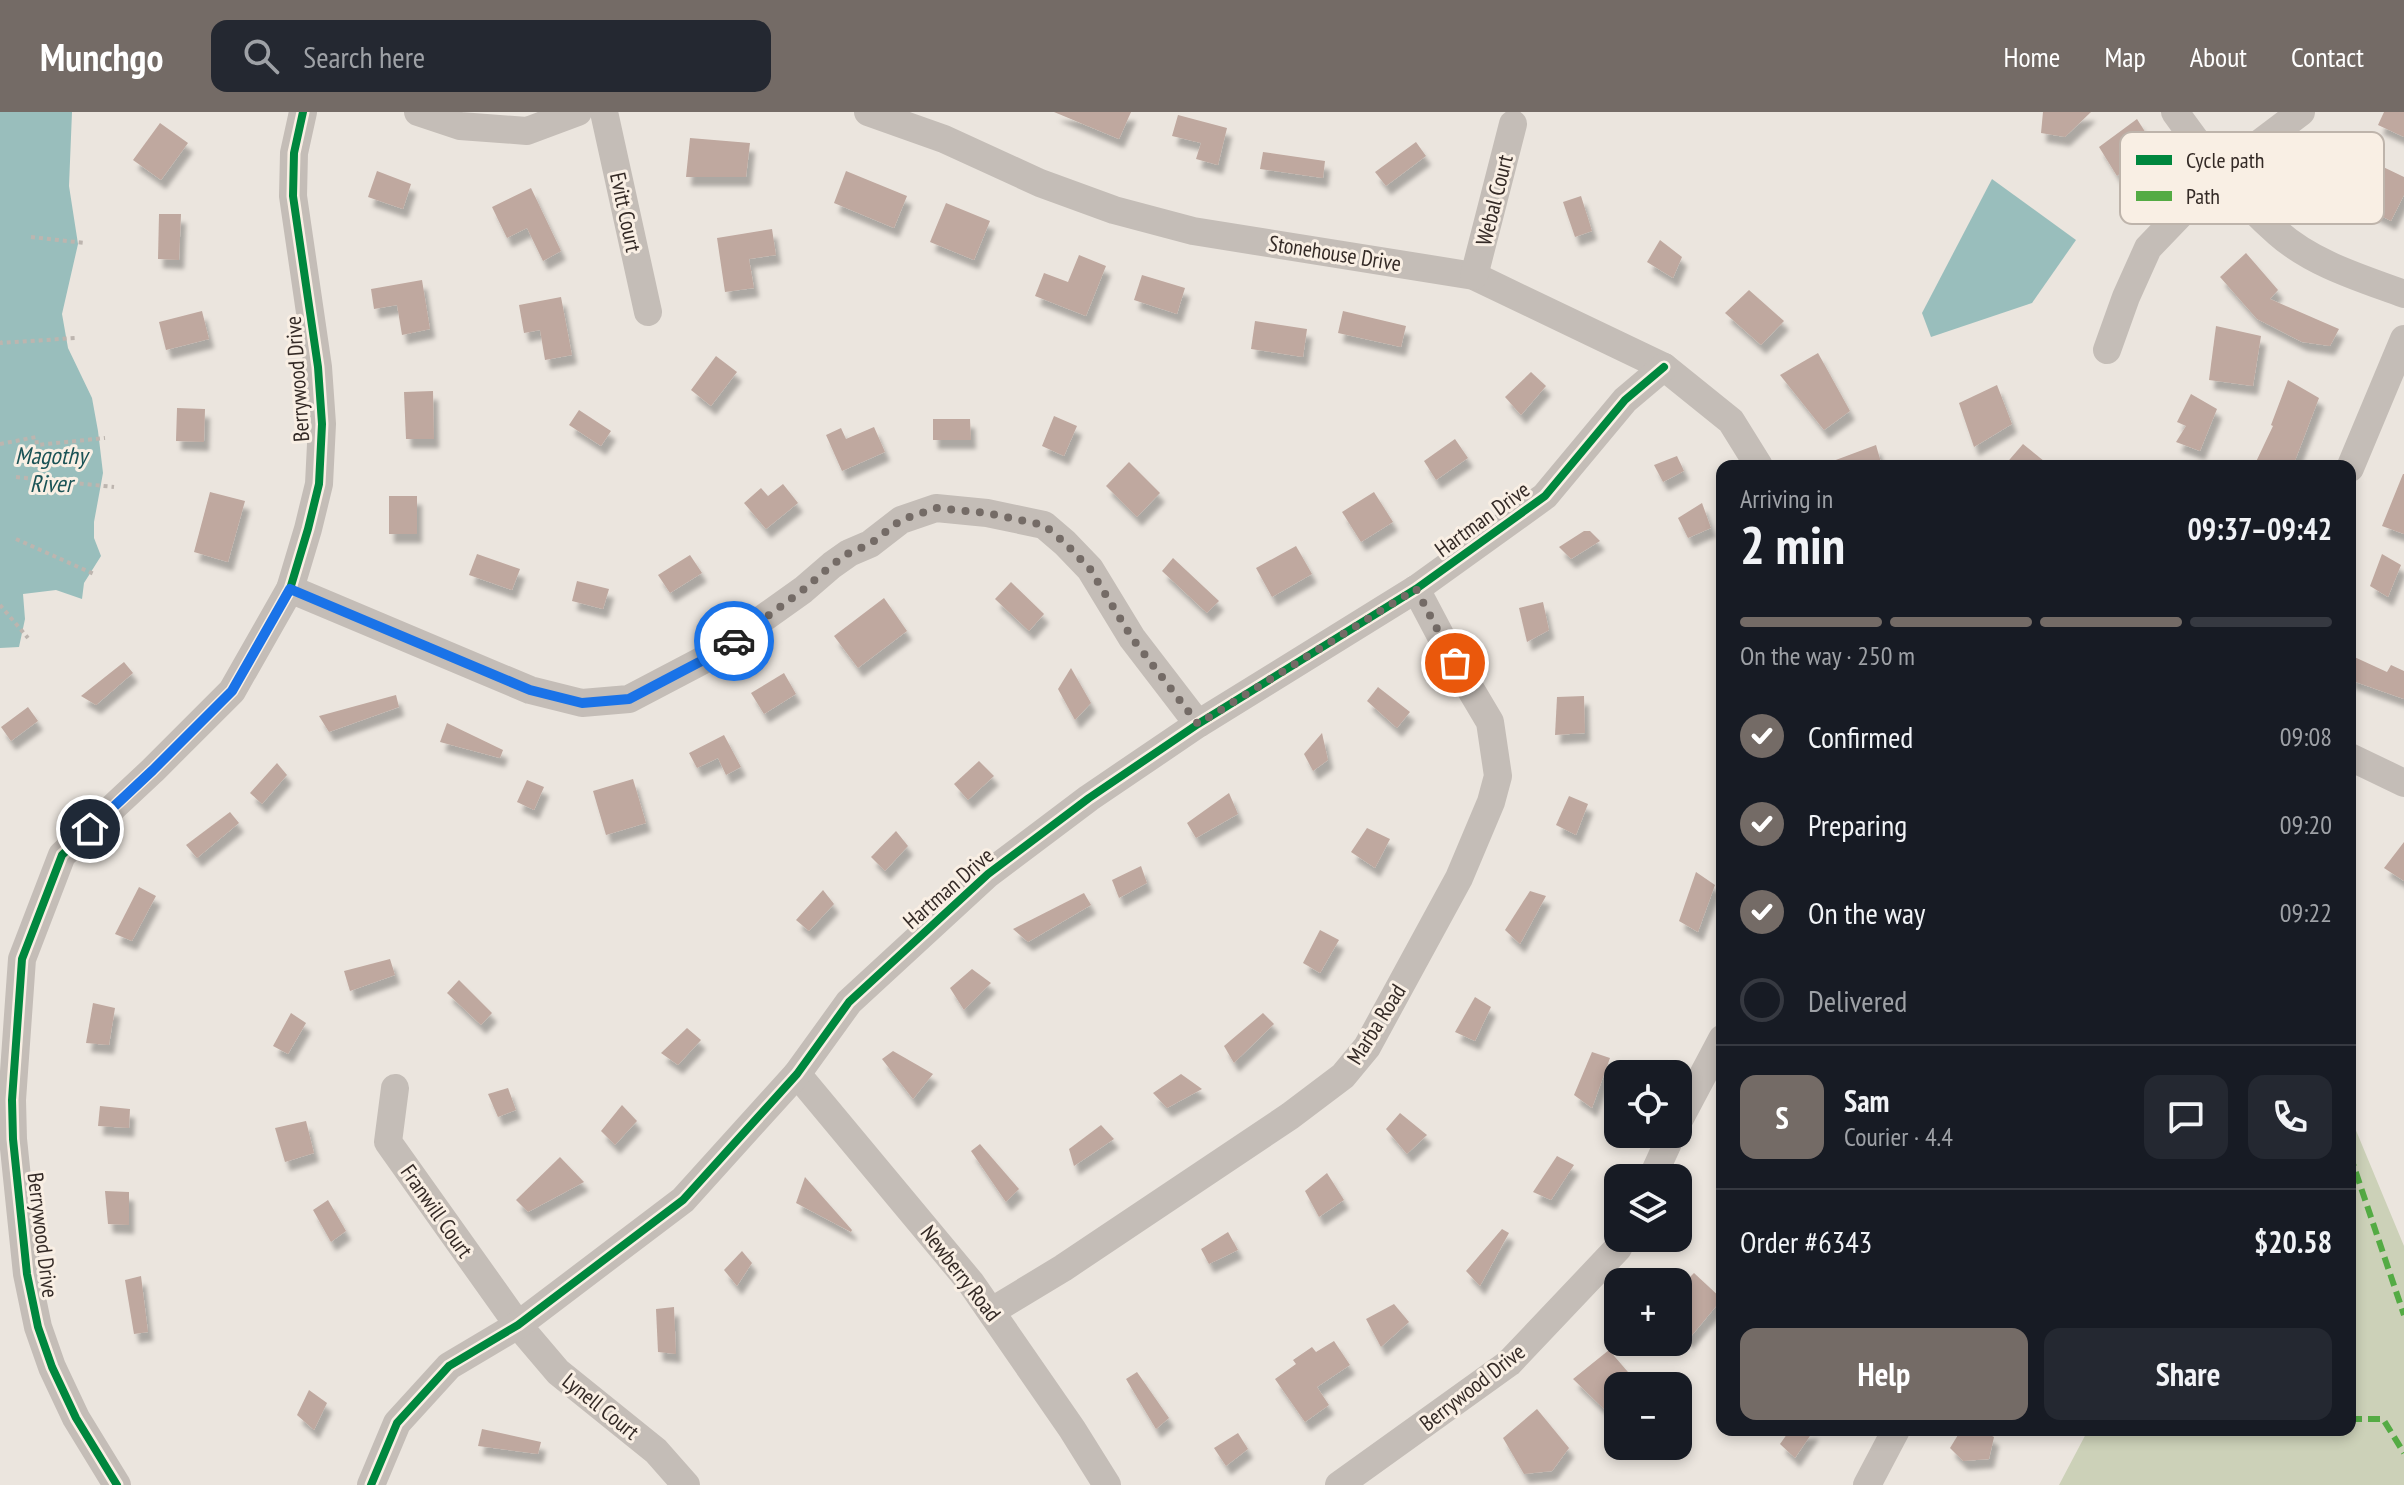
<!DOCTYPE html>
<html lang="en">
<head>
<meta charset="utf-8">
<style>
  :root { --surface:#171b24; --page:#242831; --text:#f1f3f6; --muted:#9ea1a6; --line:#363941; --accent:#746b66 }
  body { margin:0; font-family:"PT Sans Narrow",sans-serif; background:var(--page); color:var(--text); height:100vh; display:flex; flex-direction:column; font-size:30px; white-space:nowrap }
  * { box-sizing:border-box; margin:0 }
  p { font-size:26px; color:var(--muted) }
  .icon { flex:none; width:44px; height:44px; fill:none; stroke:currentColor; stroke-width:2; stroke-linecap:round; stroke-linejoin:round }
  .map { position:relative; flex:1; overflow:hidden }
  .sheet { position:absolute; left:1716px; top:348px; width:640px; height:976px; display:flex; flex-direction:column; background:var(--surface); border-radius:16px; box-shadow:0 4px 12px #0003 }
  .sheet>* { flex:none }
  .fabs { position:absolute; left:1604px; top:948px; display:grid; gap:16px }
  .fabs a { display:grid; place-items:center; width:88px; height:88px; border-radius:16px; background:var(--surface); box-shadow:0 4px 12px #0003; font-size:40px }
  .pin { position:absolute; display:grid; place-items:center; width:68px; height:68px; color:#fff; margin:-34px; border:4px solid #fff; border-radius:50%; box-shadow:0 2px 8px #0007 }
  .courier { position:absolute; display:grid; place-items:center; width:80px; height:80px; margin:-40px; border:6px solid #1a73e8; border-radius:50%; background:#fff; color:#222; box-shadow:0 2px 10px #0007 }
  .overview em { font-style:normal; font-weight:700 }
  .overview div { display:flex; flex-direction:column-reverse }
  .overview { display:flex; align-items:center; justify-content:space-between; height:136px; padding:0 24px }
  h1 { font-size:52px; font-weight:700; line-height:60px }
  .bar { display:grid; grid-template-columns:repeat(4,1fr); gap:12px 8px; align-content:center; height:96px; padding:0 24px }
  .bar i { height:10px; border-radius:6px; background:var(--line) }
  .bar .current { background:var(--accent) }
  .bar p { grid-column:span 4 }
  .line { display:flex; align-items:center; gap:20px; padding:0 24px; border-top:2px solid var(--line) }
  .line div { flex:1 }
  .round { display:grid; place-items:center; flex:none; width:84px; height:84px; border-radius:16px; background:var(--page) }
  ol { padding:0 24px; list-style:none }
  li { display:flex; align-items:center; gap:24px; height:88px }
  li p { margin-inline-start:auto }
  li .icon { padding:8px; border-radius:50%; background:var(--accent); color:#fff; stroke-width:4 }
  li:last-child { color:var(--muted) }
  li i { width:44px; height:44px; border:4px solid var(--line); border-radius:50% }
  .button { display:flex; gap:16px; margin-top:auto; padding:16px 24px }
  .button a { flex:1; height:92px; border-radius:16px; background:var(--accent); color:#fff; font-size:32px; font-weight:700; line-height:92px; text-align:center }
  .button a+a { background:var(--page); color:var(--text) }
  header { display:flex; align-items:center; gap:48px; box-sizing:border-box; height:112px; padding:0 40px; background:var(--accent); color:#fff }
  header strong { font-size:38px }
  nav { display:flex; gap:44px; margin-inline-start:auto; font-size:28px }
  .search { width:560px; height:72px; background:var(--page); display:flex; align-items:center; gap:20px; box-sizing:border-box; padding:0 28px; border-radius:16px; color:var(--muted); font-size:30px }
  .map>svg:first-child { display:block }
</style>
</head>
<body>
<header>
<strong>Munchgo</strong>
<div class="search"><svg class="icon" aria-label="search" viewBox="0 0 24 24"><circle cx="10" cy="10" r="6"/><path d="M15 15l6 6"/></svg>Search here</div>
<nav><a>Home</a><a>Map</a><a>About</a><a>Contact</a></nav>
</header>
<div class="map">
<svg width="2404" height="1373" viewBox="0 0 2404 1373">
  <defs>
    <filter id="shadow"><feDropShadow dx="5" dy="9" stdDeviation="2" flood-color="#0004"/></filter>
  </defs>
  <rect width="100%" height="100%" fill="#ebe5de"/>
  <polygon fill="#ccd1b8" points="2350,1004 2404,1134 2404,1373 2059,1373 2088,1318 2350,1318"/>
  <g fill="#99bebc">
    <polygon points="0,0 72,0 69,74 78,132 62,202 68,236 92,286 98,319 103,361 94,410 94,426 101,444 84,471 82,487 56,478 23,482 25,507 19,535 0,536"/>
    <polygon points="1992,67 2076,128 2032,191 1931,225 1922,201"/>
  </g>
  <g fill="#bfa89f" filter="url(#shadow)">
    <polygon points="1054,0 1131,0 1119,27"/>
    <polygon points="2043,0 2091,0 2065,25 2041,21"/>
    <polygon points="2384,0 2404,0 2404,25 2378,13"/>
    <polygon points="1178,3 1227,16 1218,53 1196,47 1201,31 1172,24"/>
    <polygon points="2137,7 2154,34 2117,64 2099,35"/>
    <polygon points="160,11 188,31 161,68 133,48"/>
    <polygon points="690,26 750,31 746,65 686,65"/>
    <polygon points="2325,27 2404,65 2404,83 2391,109 2339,83 2336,90 2303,74"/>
    <polygon points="1416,30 1426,44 1386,74 1375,60"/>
    <polygon points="1263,40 1325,49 1323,66 1260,57"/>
    <polygon points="377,59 411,72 403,97 368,85"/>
    <polygon points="846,59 907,84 894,116 834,91"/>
    <polygon points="531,76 561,139 543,149 527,116 507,126 492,95"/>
    <polygon points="1581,84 1592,119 1575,125 1563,90"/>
    <polygon points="946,91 990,109 974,148 930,130"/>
    <polygon points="159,102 181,102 179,148 158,147"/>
    <polygon points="772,117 776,143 749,147 754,176 725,180 717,126"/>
    <polygon points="1660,128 1682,145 1673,166 1647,150"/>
    <polygon points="2246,141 2278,178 2270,187 2339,217 2330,234 2302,230 2257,207 2220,165"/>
    <polygon points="1079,143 1106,154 1086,204 1035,184 1044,161 1068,170"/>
    <polygon points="1142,163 1185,176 1177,202 1134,188"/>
    <polygon points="422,168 430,217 402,223 397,193 374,197 371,177"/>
    <polygon points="1749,178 1784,209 1761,233 1725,201"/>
    <polygon points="561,185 572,243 545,248 540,218 524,221 519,193"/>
    <polygon points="202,199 209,227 166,238 159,210"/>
    <polygon points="1343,199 1406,214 1401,235 1338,221"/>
    <polygon points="1255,209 1307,217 1303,245 1251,237"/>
    <polygon points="2216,214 2261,224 2253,274 2209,268"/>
    <polygon points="1818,241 1850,299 1824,318 1780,263"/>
    <polygon points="716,244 737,260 711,294 691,278"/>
    <polygon points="1531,260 1546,274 1521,303 1505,285"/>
    <polygon points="2288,268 2319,286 2293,354 2254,354 2273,314 2271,313"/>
    <polygon points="1997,273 2012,312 1974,335 1959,291"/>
    <polygon points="433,279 434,327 406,327 404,280"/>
    <polygon points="2191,282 2217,297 2200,339 2176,330 2186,314 2177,310"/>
    <polygon points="177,296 205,297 204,330 176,329"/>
    <polygon points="579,298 611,319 601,334 569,313"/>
    <polygon points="1054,304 1077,314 1064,344 1042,334"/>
    <polygon points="933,307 970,307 971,328 933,328"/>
    <polygon points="874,315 885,340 842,359 826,323 841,316 846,327"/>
    <polygon points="1455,327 1468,346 1436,368 1424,349"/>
    <polygon points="2023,332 2050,354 2004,354"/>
    <polygon points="1876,333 1882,354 1825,354 1825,352"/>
    <polygon points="1677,344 1684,359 1663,370 1654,353"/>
    <polygon points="1129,350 1160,381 1137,405 1106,374"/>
    <polygon points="2403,362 2404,362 2404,422 2382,414"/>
    <polygon points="783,372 798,391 766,417 744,391 761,376 768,384"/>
    <polygon points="210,380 245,389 228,450 194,440"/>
    <polygon points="1374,380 1393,410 1361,430 1342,400"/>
    <rect x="389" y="384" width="28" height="38"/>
    <polygon points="1702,391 1711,416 1688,426 1678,406"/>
    <polygon points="1584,419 1590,419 1600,429 1571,447 1559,435"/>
    <polygon points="1296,434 1312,462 1272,485 1256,456"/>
    <polygon points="477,442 520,457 512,478 469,463"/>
    <polygon points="2382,442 2401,453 2388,485 2370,474"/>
    <polygon points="690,443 702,461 670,481 658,463"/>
    <polygon points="1173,446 1219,489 1207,501 1162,459"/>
    <polygon points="577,469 609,477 603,497 572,489"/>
    <polygon points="1011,470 1044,502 1029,519 995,487"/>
    <polygon points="884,486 907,519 858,556 834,524"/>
    <polygon points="1543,490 1549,518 1527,530 1519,496"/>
    <polygon points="2350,543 2387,560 2391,553 2404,559 2404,587 2350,568"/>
    <polygon points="124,550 133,561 96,593 81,584"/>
    <polygon points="1071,556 1091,591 1075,608 1058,577"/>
    <polygon points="784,561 796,582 764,602 751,581"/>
    <polygon points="1378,575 1410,600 1397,616 1367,589"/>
    <polygon points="396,583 399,595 329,620 319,604"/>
    <polygon points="1584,584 1585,621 1555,623 1557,585"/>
    <polygon points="28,595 38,609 11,629 1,615"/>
    <polygon points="447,611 503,638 500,646 440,630"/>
    <polygon points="1322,621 1328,648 1313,659 1304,642"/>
    <polygon points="724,623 741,655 726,663 718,646 697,656 689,641"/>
    <polygon points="979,649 994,664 968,688 954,672"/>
    <polygon points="277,651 287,663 262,692 250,681"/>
    <polygon points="633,667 646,711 606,723 593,679"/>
    <polygon points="527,668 544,675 534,698 517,690"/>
    <polygon points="1229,681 1238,702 1196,726 1187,711"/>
    <polygon points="1569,684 1588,692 1576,723 1556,713"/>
    <polygon points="230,700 239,711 197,746 186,733"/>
    <polygon points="1367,716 1390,727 1375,756 1351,740"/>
    <polygon points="896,719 908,734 885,759 871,745"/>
    <polygon points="2404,730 2404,769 2384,756"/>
    <polygon points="1141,754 1147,771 1119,786 1112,768"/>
    <polygon points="1696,760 1715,773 1698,820 1679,809"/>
    <polygon points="139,775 156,784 132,829 115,822"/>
    <polygon points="823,778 834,792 809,819 796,808"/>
    <polygon points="1530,779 1546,784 1520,832 1505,818"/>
    <polygon points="1084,781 1091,793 1028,830 1013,817"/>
    <polygon points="1320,818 1339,828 1320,861 1303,851"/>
    <polygon points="390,847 395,863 350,879 344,859"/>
    <polygon points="972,857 991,871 964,898 950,876"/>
    <polygon points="459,868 492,901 481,913 447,881"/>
    <polygon points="1475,885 1491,895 1475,929 1455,920"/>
    <polygon points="93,891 115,896 109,933 86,931"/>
    <polygon points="291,901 306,911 288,942 273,934"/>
    <polygon points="1263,901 1274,912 1234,951 1224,934"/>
    <polygon points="687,916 701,928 678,953 661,941"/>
    <polygon points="893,939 933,962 913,987 882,947"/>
    <polygon points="1592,940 1610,946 1592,996 1574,983"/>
    <polygon points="1181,962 1202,977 1167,996 1153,981"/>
    <polygon points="508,976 516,998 498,1005 488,982"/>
    <polygon points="622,993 637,1009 615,1033 601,1019"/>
    <polygon points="100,994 130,997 129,1016 98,1014"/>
    <polygon points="1400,1001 1427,1023 1407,1042 1386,1017"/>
    <polygon points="306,1009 314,1041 285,1050 275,1016"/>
    <polygon points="1101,1013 1114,1027 1074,1054 1069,1037"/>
    <polygon points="980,1032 1019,1077 1006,1090 971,1039"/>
    <polygon points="1557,1044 1574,1053 1551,1088 1533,1080"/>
    <polygon points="560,1045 584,1070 528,1100 516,1088"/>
    <polygon points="1327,1061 1344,1088 1319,1105 1305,1079"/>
    <polygon points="805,1065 852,1118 851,1120 796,1091"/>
    <polygon points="105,1079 129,1080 129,1113 108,1112"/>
    <polygon points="328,1088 346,1119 331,1130 313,1098"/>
    <polygon points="1502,1117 1509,1121 1480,1174 1466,1159"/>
    <polygon points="1228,1120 1238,1138 1209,1152 1201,1137"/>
    <polygon points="742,1139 752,1151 737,1174 724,1158"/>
    <polygon points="1694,1161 1722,1187 1688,1228 1678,1217 1678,1177"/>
    <polygon points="141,1164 148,1220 134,1222 125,1168"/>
    <polygon points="1394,1192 1409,1210 1381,1235 1366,1207"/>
    <polygon points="674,1195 676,1242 658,1240 656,1197"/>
    <polygon points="1334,1229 1350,1253 1317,1275 1329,1293 1305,1310 1275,1267 1296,1252 1293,1248 1312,1235 1316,1240"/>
    <polygon points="1609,1238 1640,1274 1618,1274 1618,1284 1604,1297 1573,1267"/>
    <polygon points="1137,1260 1169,1306 1156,1317 1126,1267"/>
    <polygon points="309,1278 327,1291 314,1318 297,1303"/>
    <polygon points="1537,1297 1569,1336 1552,1359 1524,1362 1503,1326"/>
    <polygon points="482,1317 541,1330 538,1342 478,1334"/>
    <polygon points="1790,1318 1814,1318 1795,1346 1780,1332"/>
    <polygon points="1961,1318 1981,1318 1994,1325 1989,1347 1963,1349 1950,1336"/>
    <polygon points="1238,1321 1248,1337 1226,1354 1214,1336"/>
  </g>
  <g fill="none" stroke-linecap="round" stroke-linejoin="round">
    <g stroke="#bdb5af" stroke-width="4" stroke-dasharray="4 4" stroke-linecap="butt">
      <polyline points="31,125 85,131"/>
      <polyline points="0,229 1,231 75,226"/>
      <polyline points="0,332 36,325 37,333 105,326"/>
      <polyline points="16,365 114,375"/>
      <polyline points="16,427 94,462"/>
      <polyline points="0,493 28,526"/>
    </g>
    <g stroke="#c4bdb7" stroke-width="28">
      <polyline points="418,0 460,14 527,19 578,0"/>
      <polyline points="604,0 648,200"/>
      <polyline points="868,0 944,27 1040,71 1114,98 1193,119 1474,164 1664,255 1731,309 1759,354"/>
      <path d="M2175 0C2206 43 2237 86 2278 121 2313 152 2361 166 2404 182"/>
      <polyline points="1474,164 1513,12"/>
      <polyline points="2107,238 2126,185 2148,136 2219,62 2301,0"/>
      <polyline points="2350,356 2404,227"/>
      <polyline points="290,477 530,578 582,591 629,587 709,545 803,478 832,453 849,441 870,432 901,408 936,396 987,401 1044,413 1065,431 1090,457 1132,526 1198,612"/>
      <polyline points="2350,645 2404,671"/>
      <polyline points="797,962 971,1171 1072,1317 1107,1373"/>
      <polyline points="395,976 388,1030 518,1213 558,1260 656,1339 686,1373"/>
      <polyline points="1678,1010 1722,927"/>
      <polyline points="1652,1066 1672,1022"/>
      <polyline points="992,1199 1063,1156 1290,1004 1343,964 1367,935 1459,766 1491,690 1498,664 1490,610 1455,551 1416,477"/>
      <polyline points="117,1373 76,1306 52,1255 38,1215 27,1162 13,1027 12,988 22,847 62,743 153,658 232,579 290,477 308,417 319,372 322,312 318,255 293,84 294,41 303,0"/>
      <polyline points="371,1373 397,1311 449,1254 518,1213 683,1088 797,962 849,890 988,762 1089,686 1198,612 1416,477 1545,384 1625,288 1664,255"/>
      <polyline points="1339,1373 1509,1251 1618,1136 1623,1126"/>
      <polyline points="1867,1373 1896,1318"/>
    </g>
    <g stroke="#54ab44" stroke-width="6" stroke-dasharray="12 6" stroke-linecap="butt">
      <polyline points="2350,1043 2404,1203"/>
      <polyline points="2350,1307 2383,1307 2404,1341"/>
    </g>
    <g stroke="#f9efe4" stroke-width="13">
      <g id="cycleway">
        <polyline points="117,1373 76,1306 52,1255 38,1215 27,1162 13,1027 12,988 22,847 62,743 153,658 232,579 290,477 308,417 319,372 322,312 318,255 293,84 294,41 303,0"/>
        <polyline points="371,1373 397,1311 449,1254 518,1213 683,1088 797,962 849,890 988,762 1089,686 1198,612 1416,477 1545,384 1625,288 1664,255"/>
      </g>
    </g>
    <use href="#cycleway" stroke="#00873e" stroke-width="8"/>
  </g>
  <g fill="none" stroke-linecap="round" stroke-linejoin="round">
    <polyline stroke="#746b66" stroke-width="8" stroke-dasharray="0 14.4" points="734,529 803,478 832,453 849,441 870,432 901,408 936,396 987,401 1044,413 1065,431 1090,457 1132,526 1198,612 1416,477 1455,551"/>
    <polyline stroke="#1a73e8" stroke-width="10" points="90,717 153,658 232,579 290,477 530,578 582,591 629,587 709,545 734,529"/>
  </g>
  <g text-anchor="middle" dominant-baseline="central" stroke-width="6" stroke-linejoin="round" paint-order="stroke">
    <g font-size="22" fill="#342a26" stroke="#f9efe4">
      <text transform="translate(1494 88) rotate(-76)">Webal Court</text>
      <text transform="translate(626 100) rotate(78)">Evitt Court</text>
      <text transform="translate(1335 141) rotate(9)">Stonehouse Drive</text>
      <text transform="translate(297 267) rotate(-94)">Berrywood Drive</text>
      <text transform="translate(1482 407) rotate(-36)">Hartman Drive</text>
      <text transform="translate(948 776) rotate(-41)">Hartman Drive</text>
      <text transform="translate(1376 912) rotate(-58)">Marba Road</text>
      <text transform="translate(437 1099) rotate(55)">Franwill Court</text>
      <text transform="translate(43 1123) rotate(83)">Berrywood Drive</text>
      <text transform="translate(961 1161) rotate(52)">Newberry Road</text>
      <text transform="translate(1472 1275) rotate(-38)">Berrywood Drive</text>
      <text transform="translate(601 1294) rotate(39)">Lynell Court</text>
    </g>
    <g font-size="24" font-style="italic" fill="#1b5356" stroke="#f9efe4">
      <text x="51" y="343">Magothy<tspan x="51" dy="28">River</tspan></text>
    </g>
  </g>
  <rect x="2120" y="20" width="264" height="92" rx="12" fill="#f9efe4" stroke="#beb4ab" stroke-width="2"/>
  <rect x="2136" y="43" width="36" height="10" fill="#00873e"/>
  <rect x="2136" y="79" width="36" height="10" fill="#54ab44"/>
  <g font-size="22" fill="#342a26">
    <text x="2186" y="56">Cycle path</text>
    <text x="2186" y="92">Path</text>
  </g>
</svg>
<div class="fabs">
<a><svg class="icon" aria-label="locate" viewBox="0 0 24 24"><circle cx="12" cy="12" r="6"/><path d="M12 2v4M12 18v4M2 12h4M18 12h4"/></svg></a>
<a><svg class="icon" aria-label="layers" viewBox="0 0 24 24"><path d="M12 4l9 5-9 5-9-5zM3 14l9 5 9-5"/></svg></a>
<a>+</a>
<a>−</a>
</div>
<div class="pin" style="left:1455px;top:551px;background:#ea580c"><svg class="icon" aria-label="bag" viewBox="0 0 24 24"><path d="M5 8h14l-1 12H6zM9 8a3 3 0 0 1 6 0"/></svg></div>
<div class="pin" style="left:90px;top:717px;background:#1f2937"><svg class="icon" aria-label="home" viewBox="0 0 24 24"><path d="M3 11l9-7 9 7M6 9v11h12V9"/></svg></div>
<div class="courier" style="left:734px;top:529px"><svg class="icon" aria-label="car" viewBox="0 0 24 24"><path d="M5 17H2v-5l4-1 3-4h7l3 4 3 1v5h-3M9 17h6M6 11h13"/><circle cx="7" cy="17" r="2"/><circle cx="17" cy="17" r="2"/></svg></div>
<section class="sheet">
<div class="overview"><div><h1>2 min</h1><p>Arriving in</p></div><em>09:37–09:42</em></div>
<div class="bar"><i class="current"></i><i class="current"></i><i class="current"></i><i></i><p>On the way · 250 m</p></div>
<ol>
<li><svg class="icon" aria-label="check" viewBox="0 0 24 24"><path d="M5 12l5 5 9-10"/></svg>Confirmed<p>09:08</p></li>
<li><svg class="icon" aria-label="check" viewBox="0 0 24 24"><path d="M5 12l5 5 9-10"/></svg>Preparing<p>09:20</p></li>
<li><svg class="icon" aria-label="check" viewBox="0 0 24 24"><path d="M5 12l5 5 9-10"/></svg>On the way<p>09:22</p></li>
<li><i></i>Delivered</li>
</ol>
<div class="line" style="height:144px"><b class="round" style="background:var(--accent);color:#fff">S</b><div><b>Sam</b><p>Courier · 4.4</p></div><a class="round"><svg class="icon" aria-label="chat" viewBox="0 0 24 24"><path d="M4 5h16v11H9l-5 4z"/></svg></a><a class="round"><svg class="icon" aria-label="phone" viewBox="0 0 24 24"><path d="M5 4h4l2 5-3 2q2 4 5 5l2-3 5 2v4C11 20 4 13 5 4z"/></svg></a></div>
<div class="line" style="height:104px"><div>Order #6343</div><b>$20.58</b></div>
<div class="button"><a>Help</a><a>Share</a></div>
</section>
</div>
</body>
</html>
